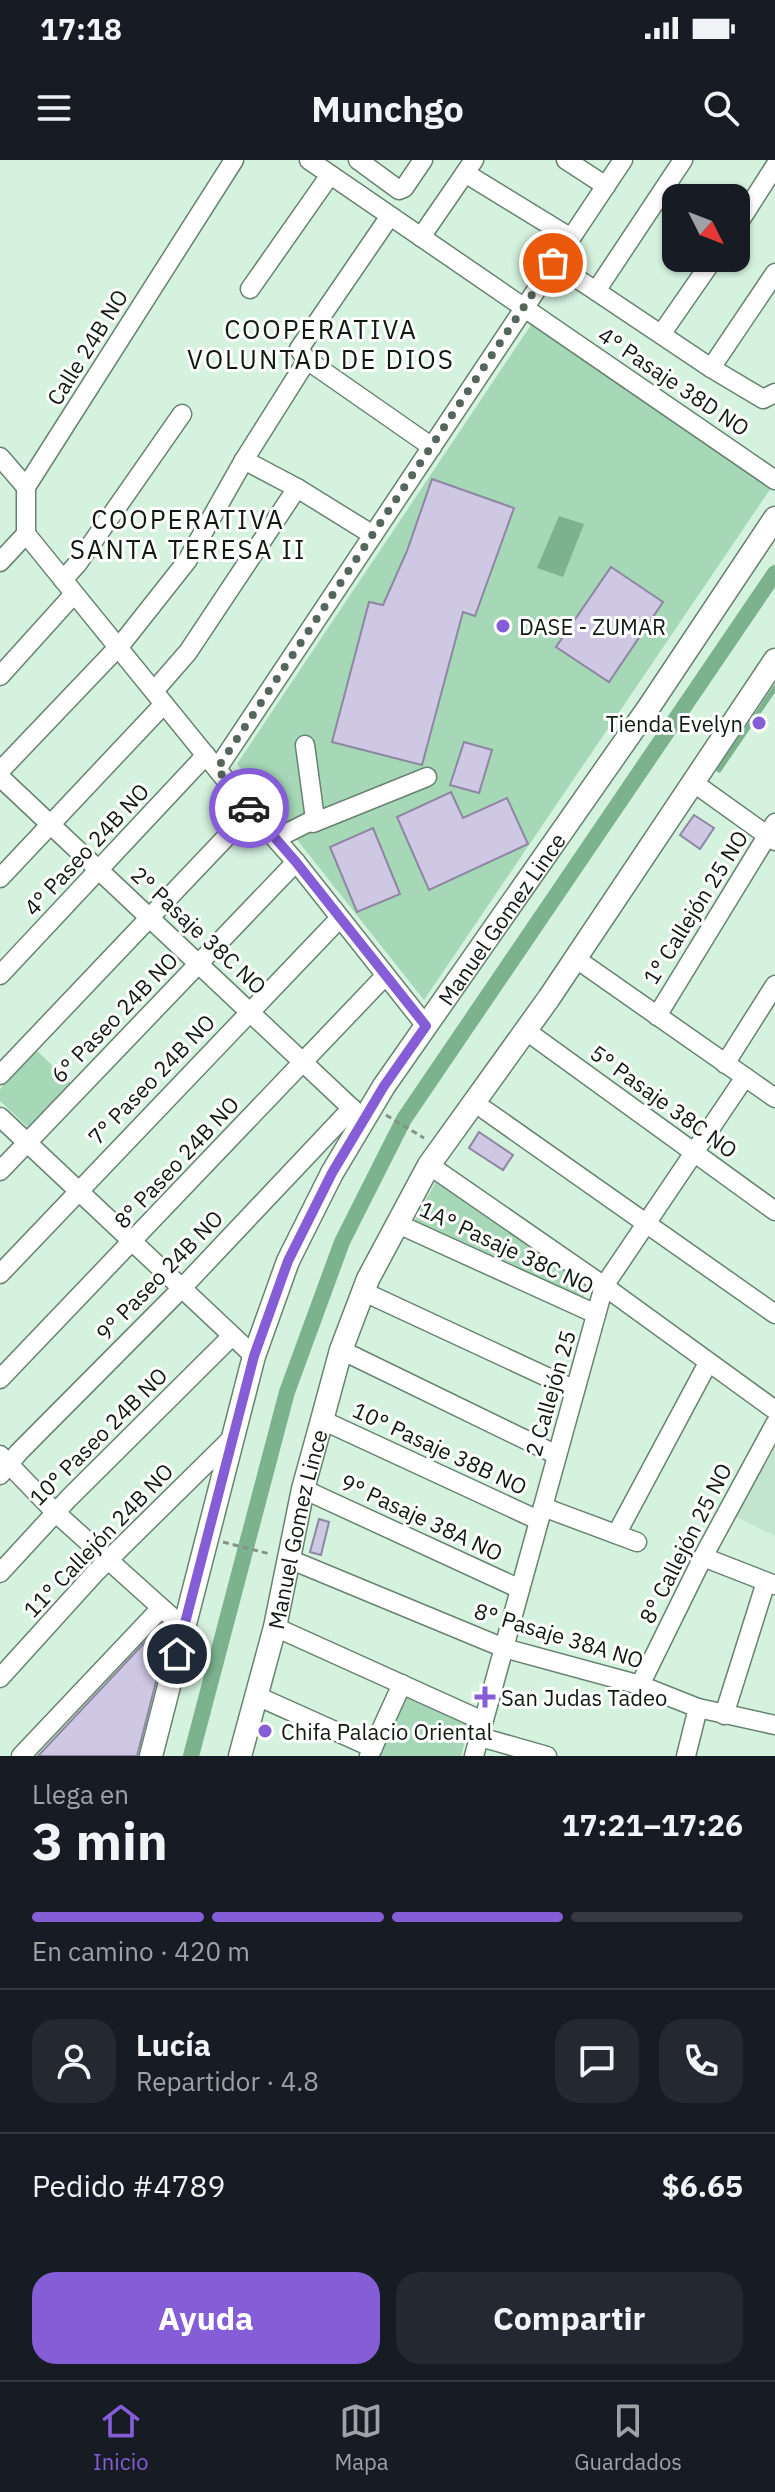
<!DOCTYPE html>
<html lang="es">
<head>
<meta charset="utf-8">
<style>
  :root { --surface:#171b24; --page:#242831; --text:#f1f3f6; --muted:#9ea1a6; --line:#363941; --accent:#845dd7 }
  body { margin:0; font-family:"IBM Plex Sans",sans-serif; background:var(--page); color:var(--text); height:100vh; display:flex; flex-direction:column; font-size:30px; white-space:nowrap }
  * { box-sizing:border-box; margin:0 }
  p { font-size:26px; color:var(--muted) }
  .icon { flex:none; width:44px; height:44px; fill:none; stroke:currentColor; stroke-width:2; stroke-linecap:round; stroke-linejoin:round }
  .map { position:relative; height:1596px; overflow:hidden }
  .drawer { display:flex; flex-direction:column; background:var(--surface); flex:1 }
  .drawer>* { flex:none }
  .needle { width:52px; rotate:132deg }
  .controls { position:absolute; left:662px; top:24px; display:grid; gap:16px }
  .controls a { display:grid; place-items:center; width:88px; height:88px; border-radius:16px; background:var(--surface); box-shadow:0 2px 6px #0004; font-size:40px }
  .pin { position:absolute; display:grid; place-items:center; width:68px; height:68px; color:#fff; margin:-34px; border:4px solid #fff; border-radius:50%; box-shadow:0 2px 8px #0007 }
  .courier { position:absolute; display:grid; place-items:center; width:80px; height:80px; margin:-40px; border:6px solid #845dd7; border-radius:50%; background:#fff; color:#222; box-shadow:0 2px 10px #0007 }
  .overview em { font-style:normal; font-weight:800 }
  .overview div { display:flex; flex-direction:column-reverse }
  .overview { display:flex; align-items:center; justify-content:space-between; height:136px; padding:0 32px }
  h1 { font-size:52px; font-weight:800; line-height:60px }
  .bar { display:grid; grid-template-columns:repeat(4,1fr); gap:12px 8px; align-content:center; height:96px; padding:0 32px }
  .bar i { height:10px; border-radius:6px; background:var(--line) }
  .bar .selected { background:var(--accent) }
  .bar p { grid-column:span 4 }
  .line { display:flex; align-items:center; gap:20px; padding:0 32px; border-top:2px solid var(--line) }
  .line div { flex:1 }
  .round { display:grid; place-items:center; flex:none; width:84px; height:84px; border-radius:24px; background:var(--page) }
  .primary-button { display:flex; gap:16px; margin-top:auto; padding:16px 32px }
  .primary-button a { flex:1; height:92px; border-radius:24px; background:var(--accent); color:#fff; font-size:32px; font-weight:800; line-height:92px; text-align:center }
  .primary-button a+a { background:var(--page); color:var(--text) }
  .status { display:flex; justify-content:space-between; align-items:center; height:56px; padding:0 40px; background:var(--surface); direction:ltr }
  .status svg { height:22px; fill:currentColor }
  header { display:flex; justify-content:space-between; align-items:center; height:104px; padding:0 32px; background:var(--surface); font-size:36px; font-weight:800 }
  .menu { display:flex; justify-content:space-around; align-items:center; height:112px; border-top:2px solid var(--line); background:var(--surface); font-size:22px; color:var(--muted) }
  .menu a { display:grid; justify-items:center; gap:4px }
  .menu .selected { color:var(--accent) }
  .map>svg:first-child { display:block }
</style>
</head>
<body>
<div class="status"><b>17:18</b><svg viewBox="0 0 49 12"><path d="M0 12V9h3v3zM5 12V6h3v6zM10 12V3h3v9zM15 12V0h3v12zM26 1h20v11H26zM47 4h2v5h-2z"/></svg></div>
<header><svg class="icon" aria-label="menu" viewBox="0 0 24 24"><path d="M4 6h16M4 12h16M4 18h16"/></svg>Munchgo<svg class="icon" aria-label="search" viewBox="0 0 24 24"><circle cx="10" cy="10" r="6"/><path d="M15 15l6 6"/></svg></header>
<div class="map">
<svg width="775" height="1596" viewBox="0 0 775 1596">
  <rect width="100%" height="100%" fill="#d5f2de"/>
  <polygon fill="#c3e5cd" points="775,1287 775,1376 734,1356"/>
  <g fill="#a6d8b7">
    <polygon points="531,165 771,328 424,840 237,604"/>
    <polygon points="36,890 74,926 32,971 0,941 0,929"/>
    <polygon points="438,1018 589,1119 582,1142 412,1065"/>
    <polygon points="406,1530 471,1558 461,1596 376,1596"/>
  </g>
  <polygon fill="#7db28f" points="559,356 584,364 563,417 537,408"/>
  <g fill="none" stroke-linecap="round" stroke-linejoin="round">
    <polyline stroke="#7db28f" stroke-width="5" points="719,610 775,528"/>
    <polyline stroke="#7db28f" stroke-width="16" points="191,1596 287,1232 342,1082 404,959 775,413"/>
  </g>
  <g fill="#cec8e5" stroke="#8d87a2" stroke-width="2">
    <polygon points="432,319 514,348 475,456 463,452 422,605 332,582 369,442 383,445 407,391"/>
    <polygon points="611,407 663,442 609,522 556,487"/>
    <polygon points="464,582 492,590 479,633 450,625"/>
    <polygon points="451,632 463,658 507,638 528,684 429,730 397,657"/>
    <polygon points="694,655 714,668 700,689 680,675"/>
    <polygon points="373,668 400,734 357,752 330,687"/>
    <polygon points="479,972 513,995 503,1010 469,988"/>
    <polygon points="319,1359 329,1362 321,1395 310,1392"/>
    <polygon points="162,1464 169,1471 137,1596 38,1596"/>
  </g>
  <g fill="none" stroke-linecap="round" stroke-linejoin="round">
    <g stroke="#688270" stroke-width="21">
      <g id="minor">
        <polyline points="309,0 775,320"/>
        <polyline points="358,0 399,30 404,28 423,0"/>
        <polyline points="566,0 606,26"/>
        <polyline points="683,0 596,131 711,208 763,239 775,233"/>
        <polyline points="465,13 571,78"/>
        <polyline points="390,56 299,189 307,200 432,287"/>
        <polyline points="736,67 775,6"/>
        <polyline points="421,77 474,0"/>
        <polyline points="553,103 596,131"/>
        <polyline points="250,129 330,15"/>
        <polyline points="662,173 714,98"/>
        <polyline points="711,208 775,113"/>
        <polyline points="0,297 26,327"/>
        <polyline points="244,300 297,328 373,375"/>
        <polyline points="26,374 251,651 296,702 426,866"/>
        <polyline points="0,402 26,374 26,327 234,0"/>
        <polyline points="63,420 78,403 182,254"/>
        <polyline points="0,516 74,434"/>
        <polyline points="154,531 188,492 297,328"/>
        <polyline points="217,609 623,0"/>
        <polyline points="0,611 123,482 187,401 244,300 307,200"/>
        <polyline points="0,617 359,955"/>
        <polyline points="694,623 775,681"/>
        <polyline points="313,663 427,617"/>
        <polyline points="277,678 315,659 305,585"/>
        <polyline points="0,718 164,544"/>
        <polyline points="575,798 775,938"/>
        <polyline points="0,815 206,595"/>
        <polyline points="657,856 775,663"/>
        <polyline points="525,870 775,1051"/>
        <polyline points="725,904 775,825"/>
        <polyline points="0,915 251,651"/>
        <polyline points="485,950 775,1154"/>
        <polyline points="0,957 254,1196"/>
        <polyline points="429,1005 604,1126 775,1250"/>
        <polyline points="0,1011 296,702"/>
        <polyline points="398,1064 596,1154"/>
        <polyline points="0,1114 339,759"/>
        <polyline points="362,1131 575,1230"/>
        <polyline points="341,1190 557,1295"/>
        <polyline points="0,1219 385,816"/>
        <polyline points="322,1260 538,1360"/>
        <polyline points="0,1295 56,1353 184,1468"/>
        <polyline points="0,1315 19,1292 182,1128 352,948"/>
        <polyline points="303,1329 520,1429"/>
        <polyline points="543,1347 637,1382"/>
        <polyline points="617,1373 708,1203"/>
        <polyline points="703,1397 775,1425"/>
        <polyline points="289,1399 504,1488 640,1525 698,1548 775,1565"/>
        <polyline points="0,1413 69,1338 232,1176"/>
        <polyline points="275,1467 483,1561"/>
        <polyline points="0,1518 96,1412 232,1278"/>
        <polyline points="640,1525 703,1397 775,1264"/>
        <polyline points="257,1536 373,1588"/>
        <polyline points="724,1555 766,1422"/>
        <polyline points="480,1577 547,1596"/>
        <polyline points="21,1596 161,1448"/>
        <polyline points="369,1596 402,1524"/>
        <polyline points="474,1596 604,1126 745,917"/>
        <polyline points="686,1596 698,1548"/>
      </g>
    </g>
    <g stroke="#688270" stroke-width="25">
      <g id="major">
        <path id="s1" d="M151 1596 254 1196 288 1101 332 1013 384 926 649 547 775 358"/>
        <path id="s2" d="M240 1596 275 1467 303 1329 322 1260 341 1190 368 1119 429 1005 549 838 775 500"/>
      </g>
    </g>
    <g stroke="#809586" stroke-width="3" stroke-dasharray="6 4" stroke-linecap="butt">
      <polyline points="386,955 424,978"/>
      <polyline points="223,1382 270,1394"/>
    </g>
    <use href="#minor" stroke="#fff" stroke-width="18"/>
    <use href="#major" stroke="#fff" stroke-width="22"/>
  </g>
  <g fill="none" stroke-linecap="round" stroke-linejoin="round">
    <polyline stroke="#55665a" stroke-width="8" stroke-dasharray="0 14.4" points="249,648 217,609 553,103"/>
    <polyline stroke="#845dd7" stroke-width="10" points="177,1494 254,1196 288,1101 332,1013 384,926 426,866 296,702 249,648"/>
  </g>
  <g fill="#845dd7" stroke="#fff" stroke-width="3">
    <circle cx="503" cy="466" r="8"/>
    <circle cx="759" cy="563" r="8"/>
    <path d="M481 1525h8v8h8v8h-8v8h-8v-8h-8v-8h8z"/>
    <circle cx="265" cy="1571" r="8"/>
  </g>
  <g text-anchor="middle" dominant-baseline="central" stroke-width="6" stroke-linejoin="round" paint-order="stroke">
    <g font-size="22" fill="#101a13" stroke="#fff">
      <text transform="translate(87 187) rotate(-58)">Calle 24B NO</text>
      <text transform="translate(674 221) rotate(34)">4° Pasaje 38D NO</text>
      <text transform="translate(86 689) rotate(-47)">4° Paseo 24B NO</text>
      <text transform="translate(695 747) rotate(-58)">1° Callejón 25 NO</text>
      <text stroke="none"><textPath href="#s1" startOffset="918">Manuel Gomez Lince</textPath></text>
      <text transform="translate(199 770) rotate(43)">2° Pasaje 38C NO</text>
      <text transform="translate(114 857) rotate(-46)">6° Paseo 24B NO</text>
      <text transform="translate(151 919) rotate(-46)">7° Paseo 24B NO</text>
      <text transform="translate(664 941) rotate(36)">5° Pasaje 38C NO</text>
      <text transform="translate(176 1002) rotate(-47)">8° Paseo 24B NO</text>
      <text transform="translate(507 1087) rotate(25)">1A° Pasaje 38C NO</text>
      <text transform="translate(159 1115) rotate(-46)">9° Paseo 24B NO</text>
      <text transform="translate(550 1233) rotate(-74)">2 Callejón 25</text>
      <text transform="translate(98 1276) rotate(-45)">10° Paseo 24B NO</text>
      <text transform="translate(440 1288) rotate(25)">10° Pasaje 38B NO</text>
      <text transform="translate(422 1357) rotate(25)">9° Pasaje 38A NO</text>
      <text stroke="none"><textPath href="#s2" startOffset="234">Manuel Gomez Lince</textPath></text>
      <text transform="translate(98 1380) rotate(-46)">11° Callejón 24B NO</text>
      <text transform="translate(685 1383) rotate(-63)">8° Callejón 25 NO</text>
      <text transform="translate(559 1475) rotate(17)">8° Pasaje 38A NO</text>
    </g>
    <g font-size="22" fill="#101a13" stroke="#fff" text-anchor="start">
      <text x="519" y="466">DASE - ZUMAR</text>
      <text x="743" y="563" text-anchor="end">Tienda Evelyn</text>
      <text x="501" y="1537">San Judas Tadeo</text>
      <text x="281" y="1571">Chifa Palacio Oriental</text>
    </g>
    <g font-size="26" letter-spacing="2" fill="#101a13" stroke="#fff">
      <text x="321" y="169">COOPERATIVA<tspan x="321" dy="30">VOLUNTAD DE DIOS</tspan></text>
      <text x="188" y="359">COOPERATIVA<tspan x="188" dy="30">SANTA TERESA II</tspan></text>
    </g>
  </g>
</svg>
<div class="controls">
<a><svg class="needle" viewBox="-14 -14 28 28"><path d="M0-13l5 13h-10z" fill="#e53935"/><path d="M0 13l5-13h-10z" fill="#9ea1a6"/></svg></a>
</div>
<div class="pin" style="left:553px;top:103px;background:#ea580c"><svg class="icon" aria-label="bag" viewBox="0 0 24 24"><path d="M5 8h14l-1 12H6zM9 8a3 3 0 0 1 6 0"/></svg></div>
<div class="pin" style="left:177px;top:1494px;background:#1f2937"><svg class="icon" aria-label="home" viewBox="0 0 24 24"><path d="M3 11l9-7 9 7M6 9v11h12V9"/></svg></div>
<div class="courier" style="left:249px;top:648px"><svg class="icon" aria-label="car" viewBox="0 0 24 24"><path d="M5 17H2v-5l4-1 3-4h7l3 4 3 1v5h-3M9 17h6M6 11h13"/><circle cx="7" cy="17" r="2"/><circle cx="17" cy="17" r="2"/></svg></div>
</div>
<section class="drawer">
<div class="overview"><div><h1>3 min</h1><p>Llega en</p></div><em>17:21–17:26</em></div>
<div class="bar"><i class="selected"></i><i class="selected"></i><i class="selected"></i><i></i><p>En camino · 420 m</p></div>
<div class="line" style="height:144px"><a class="round"><svg class="icon" aria-label="person" viewBox="0 0 24 24"><circle cx="12" cy="8" r="4"/><path d="M4 21q1-7 8-7t8 7"/></svg></a><div><b>Lucía</b><p>Repartidor · 4.8</p></div><a class="round"><svg class="icon" aria-label="chat" viewBox="0 0 24 24"><path d="M4 5h16v11H9l-5 4z"/></svg></a><a class="round"><svg class="icon" aria-label="phone" viewBox="0 0 24 24"><path d="M5 4h4l2 5-3 2q2 4 5 5l2-3 5 2v4C11 20 4 13 5 4z"/></svg></a></div>
<div class="line" style="height:104px"><div>Pedido #4789</div><b>$6.65</b></div>
<div class="primary-button"><a>Ayuda</a><a>Compartir</a></div>
</section>
<nav class="menu">
<a class="selected"><svg class="icon" aria-label="home" viewBox="0 0 24 24"><path d="M3 11l9-7 9 7M6 9v11h12V9"/></svg>Inicio</a>
<a><svg class="icon" aria-label="map" viewBox="0 0 24 24"><path d="M3 6l6-2 6 2 6-2v14l-6 2-6-2-6 2zM9 4v14M15 6v14"/></svg>Mapa</a>
<a><svg class="icon" aria-label="saved" viewBox="0 0 24 24"><path d="M7 4h10v16l-5-4-5 4z"/></svg>Guardados</a>
</nav>
</body>
</html>
